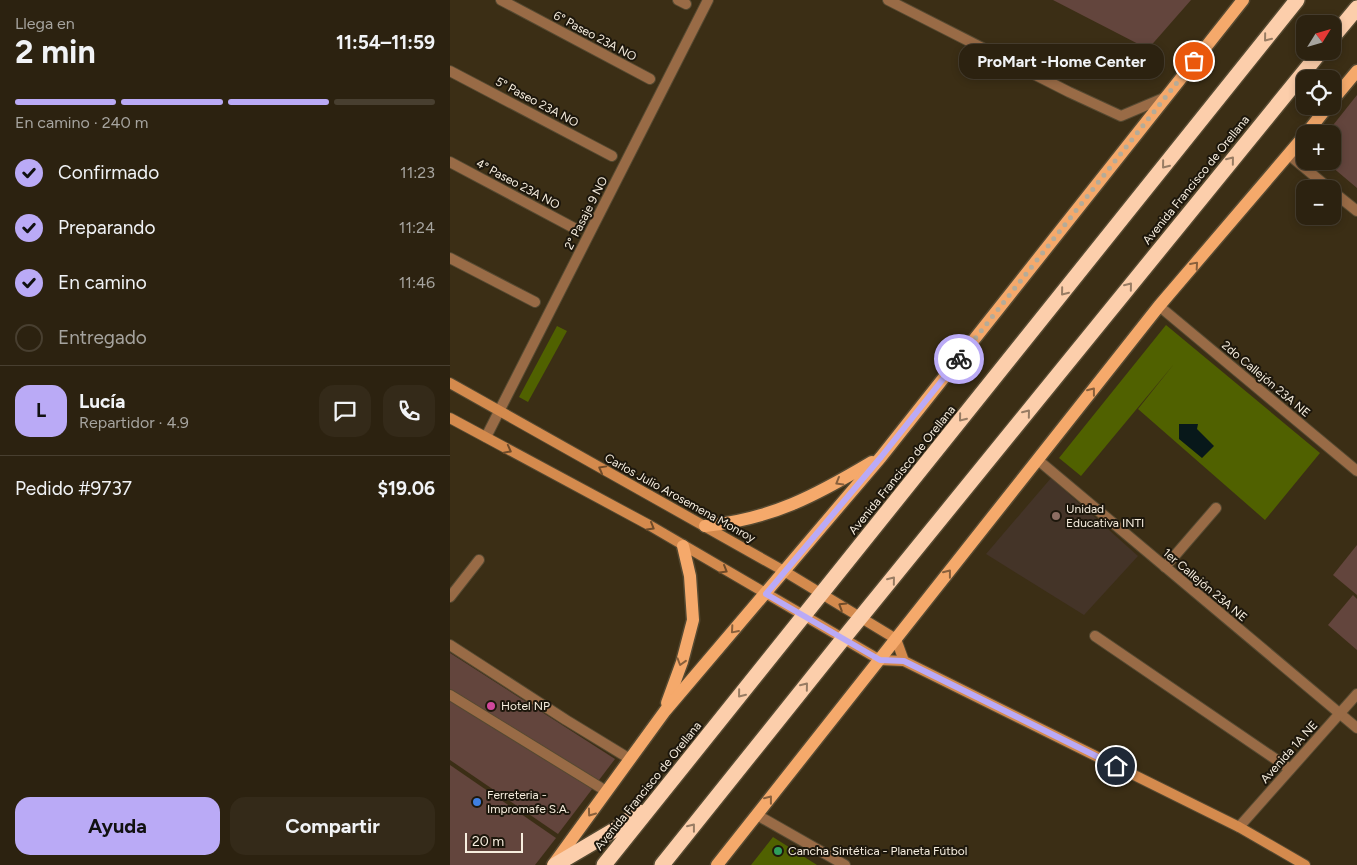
<!DOCTYPE html>
<html lang="es">
<head>
<meta charset="utf-8">
<style>
  :root { --surface:#2c2210; --page:#342a19; --text:#f1f3f6; --muted:#a6a49f; --line:#483f30; --accent:#baaaf6 }
  body { margin:0; font-family:Figtree,sans-serif; background:var(--page); color:var(--text); height:100vh; display:flex; flex-direction:column; font-size:19px; white-space:nowrap }
  * { box-sizing:border-box; margin:0 }
  p { font-size:16px; color:var(--muted) }
  .icon { flex:none; width:28px; height:28px; fill:none; stroke:currentColor; stroke-width:2; stroke-linecap:round; stroke-linejoin:round }
  .map { position:relative; flex:1; overflow:hidden }
  .details { display:flex; flex-direction:column; background:var(--surface); width:450px }
  .details>* { flex:none }
  .needle { width:32px; rotate:53deg }
  .controls { position:absolute; left:846px; top:15px; display:grid; gap:10px }
  .controls a { display:grid; place-items:center; width:45px; height:45px; border-radius:10px; background:var(--surface); box-shadow:0 2px 8px #0003,0 0 0 1px var(--line); font-size:25px }
  .scale { position:absolute; left:15px; bottom:12px; width:58px; box-sizing:border-box; padding-left:5px; border:2px solid #f7eedf; border-top:0; font-size:14px; line-height:18px; white-space:nowrap; color:#f7eedf; -webkit-text-stroke:4px #1d170c; paint-order:stroke }
  .pin { position:absolute; display:grid; place-items:center; width:42px; height:42px; color:#fff; margin:-21px; border:2px solid #fff; border-radius:50%; box-shadow:0 1px 5px #0007 }
  .courier { position:absolute; display:grid; place-items:center; width:50px; height:50px; margin:-25px; border:4px solid #baaaf6; border-radius:50%; background:#fff; color:#222; box-shadow:0 1px 6px #0007 }
  .bubble { position:absolute; height:35px; border-radius:15px; background:var(--surface); box-shadow:0 2px 8px #0003,0 0 0 1px var(--line); font-size:16px; font-weight:700; line-height:35px; text-align:center }
  .overview em { font-style:normal; font-weight:700 }
  .overview div { display:flex; flex-direction:column-reverse }
  .overview { display:flex; align-items:center; justify-content:space-between; height:85px; padding:0 15px }
  h1 { font-size:32px; font-weight:700; line-height:38px }
  .bar { display:grid; grid-template-columns:repeat(4,1fr); gap:8px 5px; align-content:center; height:60px; padding:0 15px }
  .bar i { height:6px; border-radius:4px; background:var(--line) }
  .bar .selected { background:var(--accent) }
  .bar p { grid-column:span 4 }
  .line { display:flex; align-items:center; gap:12px; padding:0 15px; border-top:1px solid var(--line) }
  .line div { flex:1 }
  .round { display:grid; place-items:center; flex:none; width:52px; height:52px; border-radius:15px; background:var(--page) }
  ol { padding:0 15px; list-style:none }
  li { display:flex; align-items:center; gap:15px; height:55px }
  li p { margin-inline-start:auto }
  li .icon { padding:5px; border-radius:50%; background:var(--accent); color:#111; stroke-width:4 }
  li:last-child { color:var(--muted) }
  li i { width:28px; height:28px; border:2px solid var(--line); border-radius:50% }
  .cta { display:flex; gap:10px; margin-top:auto; padding:10px 15px }
  .cta a { flex:1; height:58px; border-radius:15px; background:var(--accent); color:#111; font-size:20px; font-weight:700; line-height:58px; text-align:center }
  .cta a+a { background:var(--page); color:var(--text) }
  main { display:flex; flex:1; min-height:0 }
  .map>svg:first-child { display:block }
</style>
</head>
<body>
<main>
<section class="details">
<div class="overview"><div><h1>2 min</h1><p>Llega en</p></div><em>11:54–11:59</em></div>
<div class="bar"><i class="selected"></i><i class="selected"></i><i class="selected"></i><i></i><p>En camino · 240 m</p></div>
<ol>
<li><svg class="icon" aria-label="check" viewBox="0 0 24 24"><path d="M5 12l5 5 9-10"/></svg>Confirmado<p>11:23</p></li>
<li><svg class="icon" aria-label="check" viewBox="0 0 24 24"><path d="M5 12l5 5 9-10"/></svg>Preparando<p>11:24</p></li>
<li><svg class="icon" aria-label="check" viewBox="0 0 24 24"><path d="M5 12l5 5 9-10"/></svg>En camino<p>11:46</p></li>
<li><i></i>Entregado</li>
</ol>
<div class="line" style="height:90px"><b class="round" style="background:var(--accent);color:#111">L</b><div><b>Lucía</b><p>Repartidor · 4.9</p></div><a class="round"><svg class="icon" aria-label="chat" viewBox="0 0 24 24"><path d="M4 5h16v11H9l-5 4z"/></svg></a><a class="round"><svg class="icon" aria-label="phone" viewBox="0 0 24 24"><path d="M5 4h4l2 5-3 2q2 4 5 5l2-3 5 2v4C11 20 4 13 5 4z"/></svg></a></div>
<div class="line" style="height:65px"><div>Pedido #9737</div><b>$19.06</b></div>
<div class="cta"><a>Ayuda</a><a>Compartir</a></div>
</section>
<div class="map">
<svg width="907" height="865" viewBox="0 0 907 865">
  <rect width="100%" height="100%" fill="#3b2e15"/>
  <polygon fill="#443428" points="601,478 688,556 634,615 536,554"/>
  <g fill="#506100">
    <polygon points="716,325 870,453 815,520 688,409 724,364 631,476 609,458"/>
    <polygon points="107,326 117,331 78,402 69,397"/>
    <polygon points="323,837 367,865 301,865"/>
  </g>
  <polygon fill="#08181a" points="729,424 748,424 747,429 764,446 752,458 729,439"/>
  <g fill="#63453d">
    <polygon points="603,0 741,0 698,49"/>
    <polygon points="907,95 907,188 875,161 882,161 882,134 876,134"/>
    <polygon points="907,545 907,595 883,575"/>
    <polygon points="903,595 907,599 907,650 878,625"/>
    <polygon points="0,653 165,759 108,834 0,760"/>
    <polygon points="0,765 106,838 85,865 0,865"/>
  </g>
  <g fill="none" stroke-linecap="round" stroke-linejoin="round">
    <g stroke="#554931" stroke-width="12">
      <g id="lane">
        <polyline points="438,0 619,92 671,116 716,97"/>
        <polyline points="715,567 766,508"/>
        <polyline points="0,597 29,560"/>
        <polyline points="0,645 116,720 180,759"/>
        <polyline points="0,695 156,791"/>
      </g>
    </g>
    <g stroke="#554931" stroke-width="12">
      <g id="street">
        <polyline points="51,0 200,79"/>
        <polyline points="228,0 236,4"/>
        <polyline points="0,71 162,156"/>
        <polyline points="839,155 880,189"/>
        <polyline points="0,162 124,228"/>
        <polyline points="882,191 907,211"/>
        <polyline points="0,258 85,302"/>
        <polyline points="709,306 907,471"/>
        <polyline points="36,437 258,0"/>
        <polyline points="588,460 907,728"/>
        <polyline points="645,636 840,769"/>
        <polyline points="307,815 395,865"/>
        <polyline points="789,827 907,694"/>
      </g>
    </g>
    <g stroke="#554931" stroke-width="12">
      <g id="secondary">
        <polyline points="0,383 334,571 446,639 454,661"/>
        <polyline points="0,418 199,525 430,660 454,661 789,827 855,865"/>
      </g>
    </g>
    <g stroke="#554931" stroke-width="15">
      <g id="primary">
        <polyline points="882,101 907,71"/>
        <polyline points="856,134 878,106"/>
        <path d="M255 526C322 519 365 496 422 462"/>
        <polyline points="217,703 232,662 243,620 240,576 233,546"/>
        <polyline points="103,865 215,711 431,457 793,0"/>
        <polyline points="267,865 709,306 855,135"/>
      </g>
    </g>
    <g stroke="#554931" stroke-width="18">
      <g id="highway">
        <polyline points="882,38 907,8"/>
        <polyline points="105,865 166,829 189,812"/>
        <polyline points="154,865 847,0"/>
        <polyline points="212,865 393,639 871,51"/>
      </g>
    </g>
    <use href="#lane" stroke="#996b46" stroke-width="10"/>
    <use href="#street" stroke="#996b46" stroke-width="10"/>
    <use href="#secondary" stroke="#d48a4d" stroke-width="10"/>
    <use href="#primary" stroke="#f5a96b" stroke-width="12"/>
    <use href="#highway" stroke="#fcceab" stroke-width="15"/>
  </g>
  <defs><path id="oneway-chevron" d="M-2-3.5L2.5 0L-2 3.5" fill="none" stroke-width="1.6" stroke-linecap="round" stroke-linejoin="round" transform="scale(1.25)"/></defs>
  <g stroke="#987c63">
    <use href="#oneway-chevron" transform="translate(817 38) rotate(129)"/>
    <use href="#oneway-chevron" transform="translate(781 160) rotate(-51)"/>
    <use href="#oneway-chevron" transform="translate(715 165) rotate(129)"/>
    <use href="#oneway-chevron" transform="translate(679 286) rotate(-51)"/>
    <use href="#oneway-chevron" transform="translate(614 292) rotate(129)"/>
    <use href="#oneway-chevron" transform="translate(577 413) rotate(-51)"/>
    <use href="#oneway-chevron" transform="translate(512 418) rotate(129)"/>
    <use href="#oneway-chevron" transform="translate(442 580) rotate(-51)"/>
    <use href="#oneway-chevron" transform="translate(355 686) rotate(-51)"/>
    <use href="#oneway-chevron" transform="translate(291 694) rotate(129)"/>
    <use href="#oneway-chevron" transform="translate(242 827) rotate(-52)"/>
  </g>
  <g stroke="#89603c">
    <use href="#oneway-chevron" transform="translate(745 265) rotate(-49)"/>
    <use href="#oneway-chevron" transform="translate(642 391) rotate(-52)"/>
    <use href="#oneway-chevron" transform="translate(389 482) rotate(150)"/>
    <use href="#oneway-chevron" transform="translate(498 573) rotate(-52)"/>
    <use href="#oneway-chevron" transform="translate(284 630) rotate(131)"/>
    <use href="#oneway-chevron" transform="translate(231 662) rotate(107)"/>
    <use href="#oneway-chevron" transform="translate(319 799) rotate(-52)"/>
    <use href="#oneway-chevron" transform="translate(141 813) rotate(126)"/>
  </g>
  <g stroke="#6f4b29">
    <use href="#oneway-chevron" transform="translate(58 450) rotate(28)"/>
    <use href="#oneway-chevron" transform="translate(152 469) rotate(-151)"/>
    <use href="#oneway-chevron" transform="translate(201 527) rotate(30)"/>
    <use href="#oneway-chevron" transform="translate(274 570) rotate(30)"/>
    <use href="#oneway-chevron" transform="translate(392 606) rotate(-148)"/>
  </g>
  <g fill="none" stroke-linecap="round" stroke-linejoin="round">
    <polyline stroke="#b5ab98" stroke-width="5" stroke-dasharray="0 9" points="509,359 744,61"/>
    <polyline stroke="#baaaf6" stroke-width="6" points="509,359 431,457 316,594 430,660 454,661 666,766"/>
  </g>
  <circle fill="#8d6e63" stroke="#1d170c" stroke-width="2" cx="606" cy="516" r="5"/>
  <circle fill="#d1479c" stroke="#1d170c" stroke-width="2" cx="41" cy="706" r="5"/>
  <circle fill="#3f7fe0" stroke="#1d170c" stroke-width="2" cx="27" cy="802" r="5"/>
  <circle fill="#2e9e5b" stroke="#1d170c" stroke-width="2" cx="328" cy="851" r="5"/>
  <g text-anchor="middle" dominant-baseline="central" stroke-width="4" stroke-linejoin="round" paint-order="stroke">
    <g font-size="12" fill="#f7eedf" stroke="#1d170c">
      <text transform="translate(145 36) rotate(28)">6° Paseo 23A NO</text>
      <text transform="translate(87 102) rotate(28)">5° Paseo 23A NO</text>
      <text transform="translate(746 180) rotate(-51)">Avenida Francisco de Orellana</text>
      <text transform="translate(68 184) rotate(28)">4° Paseo 23A NO</text>
      <text transform="translate(136 213) rotate(-63)">2° Pasaje 9 NO</text>
      <text transform="translate(816 379) rotate(40)">2do Callejón 23A NE</text>
      <text transform="translate(452 470) rotate(-51)">Avenida Francisco de Orellana</text>
      <text transform="translate(230 498) rotate(29)">Carlos Julio Arosemena Monroy</text>
      <text transform="translate(755 585) rotate(40)">1er Callejón 23A NE</text>
      <text transform="translate(839 752) rotate(-48)">Avenida 1A NE</text>
      <text transform="translate(198 786) rotate(-51)">Avenida Francisco de Orellana</text>
    </g>
    <g font-size="12" fill="#f7eedf" stroke="#1d170c" text-anchor="start">
      <text x="616" y="509">Unidad<tspan x="616" dy="14">Educativa INTI</tspan></text>
      <text x="51" y="706">Hotel NP</text>
      <text x="37" y="795">Ferreteria -<tspan x="37" dy="14">Impromafe S.A.</tspan></text>
      <text x="338" y="851">Cancha Sintética - Planeta Fútbol</text>
    </g>
  </g>
</svg>
<div class="controls">
<a><svg class="needle" viewBox="-14 -14 28 28"><path d="M0-13l5 13h-10z" fill="#e53935"/><path d="M0 13l5-13h-10z" fill="#a6a49f"/></svg></a>
<a><svg class="icon" aria-label="locate" viewBox="0 0 24 24"><circle cx="12" cy="12" r="6"/><path d="M12 2v4M12 18v4M2 12h4M18 12h4"/></svg></a>
<a>+</a>
<a>−</a>
</div>
<div class="scale">20 m</div>
<div class="pin" style="left:744px;top:61px;background:#ea580c"><svg class="icon" aria-label="bag" viewBox="0 0 24 24"><path d="M5 8h14l-1 12H6zM9 8a3 3 0 0 1 6 0"/></svg></div>
<div class="pin" style="left:666px;top:766px;background:#1f2937"><svg class="icon" aria-label="home" viewBox="0 0 24 24"><path d="M3 11l9-7 9 7M6 9v11h12V9"/></svg></div>
<div class="courier" style="left:509px;top:359px"><svg class="icon" aria-label="bike" viewBox="0 0 24 24"><circle cx="6" cy="16" r="4"/><circle cx="18" cy="16" r="4"/><path d="M6 16l4-8h5l3 8M10 8l3 8H6M13 5h3"/></svg></div>
<div class="bubble" style="left:509px;top:44px;width:205px">ProMart -Home Center</div>
</div>
</main>
</body>
</html>
